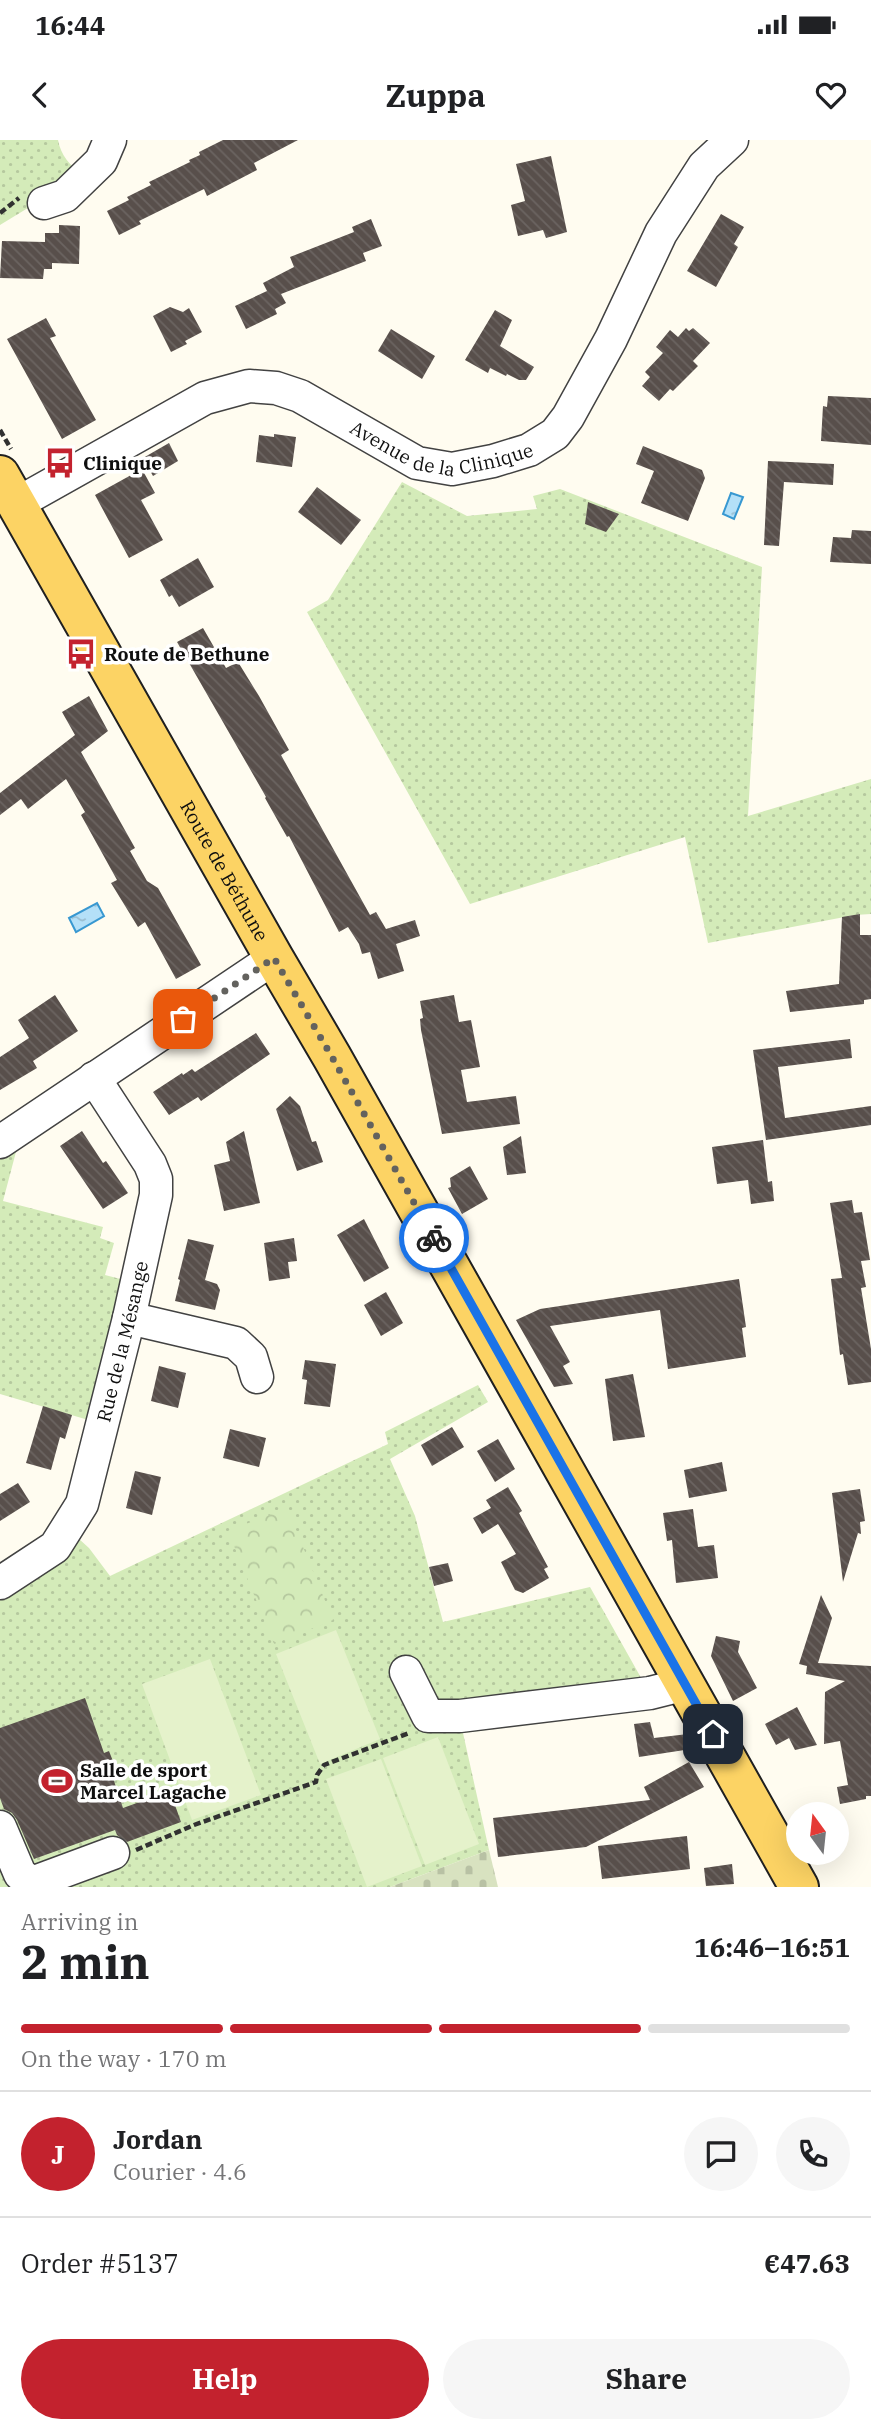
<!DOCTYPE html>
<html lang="en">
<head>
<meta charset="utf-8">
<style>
  :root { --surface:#fff; --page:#f6f6f6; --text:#202124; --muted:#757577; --line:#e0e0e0; --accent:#c3222e }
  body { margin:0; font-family:"IBM Plex Serif",serif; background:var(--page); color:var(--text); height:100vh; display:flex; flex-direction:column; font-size:26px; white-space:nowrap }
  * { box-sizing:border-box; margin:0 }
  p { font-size:23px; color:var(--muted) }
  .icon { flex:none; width:38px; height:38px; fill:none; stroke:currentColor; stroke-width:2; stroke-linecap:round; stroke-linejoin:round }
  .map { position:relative; height:1747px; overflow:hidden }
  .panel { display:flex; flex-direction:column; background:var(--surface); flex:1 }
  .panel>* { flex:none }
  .needle { width:46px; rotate:345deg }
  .buttons { position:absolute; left:786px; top:1662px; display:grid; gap:14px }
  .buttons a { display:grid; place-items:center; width:63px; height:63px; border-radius:50%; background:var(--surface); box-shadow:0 7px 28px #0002; font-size:35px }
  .pin { position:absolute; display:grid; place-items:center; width:60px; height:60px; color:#fff; margin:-30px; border-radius:14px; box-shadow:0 4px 10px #0006 }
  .courier { position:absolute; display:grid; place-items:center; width:70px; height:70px; margin:-35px; border:5px solid #1a73e8; border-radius:50%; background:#fff; color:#222; box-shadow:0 2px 9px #0007 }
  .summary em { font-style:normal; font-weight:700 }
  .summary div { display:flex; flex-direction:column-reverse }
  .summary { display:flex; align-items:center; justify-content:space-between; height:119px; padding:0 21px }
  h1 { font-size:46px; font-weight:700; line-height:52px }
  .bar { display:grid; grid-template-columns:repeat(4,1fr); gap:10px 7px; align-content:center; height:84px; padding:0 21px }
  .bar i { height:9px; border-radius:5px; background:var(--line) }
  .bar .selected { background:var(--accent) }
  .bar p { grid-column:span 4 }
  .line { display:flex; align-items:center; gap:18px; padding:0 21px; border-top:2px solid var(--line) }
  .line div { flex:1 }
  .round { display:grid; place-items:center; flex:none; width:74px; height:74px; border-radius:37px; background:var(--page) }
  .action { display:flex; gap:14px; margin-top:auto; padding:14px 21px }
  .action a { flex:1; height:80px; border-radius:42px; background:var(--accent); color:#fff; font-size:28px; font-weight:700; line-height:80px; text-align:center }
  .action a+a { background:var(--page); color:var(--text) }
  .status { display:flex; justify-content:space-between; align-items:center; height:49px; padding:0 35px; background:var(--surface); direction:ltr }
  .status svg { height:19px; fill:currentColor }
  header { display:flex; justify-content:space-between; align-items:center; height:91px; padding:0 21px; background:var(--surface); font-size:32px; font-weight:700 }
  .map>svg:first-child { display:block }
</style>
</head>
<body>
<div class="status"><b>16:44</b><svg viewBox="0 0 49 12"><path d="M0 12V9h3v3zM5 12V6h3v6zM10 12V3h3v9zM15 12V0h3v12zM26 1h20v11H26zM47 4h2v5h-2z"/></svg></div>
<header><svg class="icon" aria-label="back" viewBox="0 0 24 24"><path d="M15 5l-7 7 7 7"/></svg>Zuppa<svg class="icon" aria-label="heart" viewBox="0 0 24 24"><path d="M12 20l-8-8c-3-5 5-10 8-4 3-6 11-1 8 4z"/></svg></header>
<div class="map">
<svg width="871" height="1747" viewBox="0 0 871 1747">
  <defs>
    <pattern id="grass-dots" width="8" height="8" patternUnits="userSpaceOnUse" patternTransform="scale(1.75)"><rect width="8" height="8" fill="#d4ebb9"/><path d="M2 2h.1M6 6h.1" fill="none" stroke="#b5c89e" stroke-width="1.8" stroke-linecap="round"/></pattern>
    <pattern id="cemetery-stones" width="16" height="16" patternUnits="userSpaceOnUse" patternTransform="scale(1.75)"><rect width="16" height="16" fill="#d8e2c0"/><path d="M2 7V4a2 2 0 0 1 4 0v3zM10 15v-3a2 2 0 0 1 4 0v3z" fill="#b8c1a4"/></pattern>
    <pattern id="park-crowns" width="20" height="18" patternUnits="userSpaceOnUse" patternTransform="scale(1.75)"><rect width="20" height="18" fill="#d4ebb9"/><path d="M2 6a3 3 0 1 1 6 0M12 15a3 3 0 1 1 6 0" fill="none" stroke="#b5c89e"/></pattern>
    <pattern id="water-ripples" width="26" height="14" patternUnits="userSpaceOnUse" patternTransform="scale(1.75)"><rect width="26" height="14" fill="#b4e0f8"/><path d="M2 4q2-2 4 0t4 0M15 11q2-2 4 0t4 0" fill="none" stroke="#9abfd3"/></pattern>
    <pattern id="building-back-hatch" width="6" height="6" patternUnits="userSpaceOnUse" patternTransform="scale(1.75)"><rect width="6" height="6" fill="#584f4b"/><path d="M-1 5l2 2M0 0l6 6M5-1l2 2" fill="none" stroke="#6b6461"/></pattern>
  </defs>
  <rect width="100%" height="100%" fill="#fffcf0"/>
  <g fill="url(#grass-dots)">
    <path d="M0 0H58C61 16 70 25 82 35L0 85Z"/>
    <polygon points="402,342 467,376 537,369 533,356 560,349 762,427 748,676 871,639 871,774 855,775 708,803 685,697 470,764 307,472 328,460"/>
    <polygon points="0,1002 17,1008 3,1061 103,1087 100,1098 114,1103 105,1135 136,1143 102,1284 0,1254"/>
    <polygon points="478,1245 488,1262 390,1319 415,1376 443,1482 590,1447 658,1568 463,1593 489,1710 390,1747 0,1747 0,1443 68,1389 89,1408 110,1436 388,1304 385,1292"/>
  </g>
  <polygon fill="url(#cemetery-stones)" points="489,1710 498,1747 390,1747"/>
  <polygon fill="url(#park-crowns)" points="287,1368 333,1480 274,1504 228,1391"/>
  <g fill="#e5f2cb">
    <polygon points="336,1490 380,1599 320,1624 276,1514"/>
    <polygon points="210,1519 261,1655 192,1680 142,1544"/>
    <polygon points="438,1597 479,1704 425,1725 383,1618"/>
    <polygon points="381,1619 422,1726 367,1747 326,1639"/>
  </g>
  <g fill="url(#water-ripples)" stroke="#3898d1" stroke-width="2">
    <polygon points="731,353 743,357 734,379 723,374"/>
    <polygon points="97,763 104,776 76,792 69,778"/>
  </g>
  <g fill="url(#building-back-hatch)">
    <polygon points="223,0 298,0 254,23 257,30 207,56 204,49 139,81 141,84 119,95 107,71 129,60 127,57 151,45 149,42 190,22 189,20 200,15 199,12"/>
    <polygon points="551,16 567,92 546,98 543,90 518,96 511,65 525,61 516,24"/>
    <polygon points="721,74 744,87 734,104 738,107 716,147 687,131"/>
    <polygon points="371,79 382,106 363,113 366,121 281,154 286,163 275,169 277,174 246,189 235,166 267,151 263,143 294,127 290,117 354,92 352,87"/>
    <polygon points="59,85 80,86 79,124 52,123 52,129 44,129 43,139 0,138 2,101 45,102 45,93 59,93"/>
    <polygon points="170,167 183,172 189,168 202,192 185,201 187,204 171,212 153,176"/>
    <polygon points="495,170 512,180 500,206 534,227 526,240 519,240 507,234 506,236 490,228 488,233 465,220"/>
    <polygon points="46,178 56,196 50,198 96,280 62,299 7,199"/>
    <polygon points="686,188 689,191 693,188 710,203 693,221 698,226 673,251 670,249 659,261 642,246 650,237 645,232 663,213 656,207 670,190 678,197"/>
    <polygon points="391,189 435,216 422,239 378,211"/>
    <polygon points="828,256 871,258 871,305 821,301 823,266 827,267"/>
    <polygon points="274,294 296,297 292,327 256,322 259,295 274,297"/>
    <polygon points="169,303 178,321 153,336 143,318"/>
    <polygon points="643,306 702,330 705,338 688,381 641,363 654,331 636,324"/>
    <polygon points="768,321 834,324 833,345 784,342 779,406 764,405"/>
    <polygon points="142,329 155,353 141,360 163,400 129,418 95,355"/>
    <polygon points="317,347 361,380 341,405 298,372"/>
    <polygon points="588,362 619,374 606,392 585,384"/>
    <polygon points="852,390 871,391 871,424 830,422 833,397 851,398"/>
    <polygon points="198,418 214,447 179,467 172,455 169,457 160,440"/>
    <polygon points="203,488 226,528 238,522 259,556 289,610 281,615 370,775 376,772 386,789 415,780 420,796 396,804 404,831 378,839 370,812 362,814 359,804 348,787 339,792 289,696 287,697 265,658 266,657 177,502"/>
    <polygon points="89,556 108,591 81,612 135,708 130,711 147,741 158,748 201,825 176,839 145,782 138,787 111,743 117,740 81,675 85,672 66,639 28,669 21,659 0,675 0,653 75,595 62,572"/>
    <polygon points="860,774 860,795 871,795 871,859 864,860 864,864 790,872 786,851 839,844 842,777"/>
    <polygon points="55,855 78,891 33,921 37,928 0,950 0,917 29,898 18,880"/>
    <polygon points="454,855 459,882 471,880 480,927 461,930 467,962 516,956 520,984 442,994 421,890 420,879 423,878 420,861"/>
    <polygon points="256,893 270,914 201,961 198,957 169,975 153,952 182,933 183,935 192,929 195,932"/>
    <polygon points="850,899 852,918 778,927 785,978 871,966 871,985 766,1000 753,910"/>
    <polygon points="290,956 300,966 312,1002 316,1001 323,1022 297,1031 276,969"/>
    <polygon points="82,991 103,1023 106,1021 128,1053 103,1069 60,1006"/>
    <polygon points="244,991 260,1063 224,1071 214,1025 230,1021 226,1002"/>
    <polygon points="521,996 526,1033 507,1035 503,1007"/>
    <polygon points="763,1000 768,1042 772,1041 774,1061 751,1064 748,1040 717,1044 712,1007"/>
    <polygon points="470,1026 488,1059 462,1074 448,1048 451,1047 450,1038"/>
    <polygon points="852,1060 854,1073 862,1072 870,1120 861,1121 866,1147 861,1148 871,1209 871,1242 848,1245 843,1214 840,1215 831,1139 842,1138 830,1063"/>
    <polygon points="364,1079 389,1128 364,1142 337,1095"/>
    <polygon points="294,1098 297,1121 288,1122 290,1138 269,1141 264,1103"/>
    <polygon points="188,1099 214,1105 205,1140 217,1144 220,1150 215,1170 175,1161 180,1140 178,1139"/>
    <polygon points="739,1139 746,1187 742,1188 746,1217 668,1229 660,1170 550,1186 570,1222 563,1226 573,1244 554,1247 516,1180 540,1169"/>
    <polygon points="386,1152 403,1183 381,1196 364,1165"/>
    <polygon points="305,1220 336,1224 330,1267 304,1264 307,1240 302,1239"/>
    <polygon points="159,1226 186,1233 178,1268 151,1261"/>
    <polygon points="633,1234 645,1297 613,1301 605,1239"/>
    <polygon points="43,1266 72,1275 65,1299 60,1297 51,1330 26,1323"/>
    <polygon points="452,1287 464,1307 432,1326 421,1305"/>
    <polygon points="230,1289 266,1298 259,1327 223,1318"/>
    <polygon points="498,1299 515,1329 495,1342 477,1311"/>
    <polygon points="722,1322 727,1351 689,1358 684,1330"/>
    <polygon points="135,1331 161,1337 152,1375 126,1368"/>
    <polygon points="18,1343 30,1362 0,1381 0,1354"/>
    <polygon points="508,1347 522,1371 519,1373 548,1427 544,1429 549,1438 523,1453 515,1450 501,1422 516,1414 498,1384 482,1394 473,1378 491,1368 486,1360"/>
    <polygon points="860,1349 865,1381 860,1382 861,1394 858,1393 843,1442 832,1353"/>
    <polygon points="693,1369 698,1407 714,1405 718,1438 676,1443 672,1400 667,1401 663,1373"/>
    <polygon points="448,1423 453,1441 434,1446 429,1427"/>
    <polygon points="821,1455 832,1478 818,1523 871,1526 871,1656 866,1656 866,1659 840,1664 837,1647 848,1645 840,1601 824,1604 825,1552 845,1541 806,1534 807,1526 799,1524"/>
    <polygon points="716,1496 740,1501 738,1512 757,1548 733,1561 711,1516"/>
    <polygon points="85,1558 104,1613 109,1611 116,1629 111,1632 123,1668 170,1651 181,1682 127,1702 117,1695 115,1690 34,1719 17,1680 12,1673 4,1669 0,1658 0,1588"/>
    <polygon points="797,1567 817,1605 795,1610 789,1598 776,1605 765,1584"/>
    <polygon points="650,1582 654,1598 688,1594 691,1609 639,1617 634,1584"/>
    <polygon points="689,1622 704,1647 586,1707 498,1717 493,1678 650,1660 644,1647"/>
    <polygon points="687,1696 690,1729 602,1739 598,1706"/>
    <polygon points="732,1724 734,1744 706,1746 704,1728"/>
  </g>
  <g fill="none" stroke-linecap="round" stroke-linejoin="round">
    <g stroke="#424242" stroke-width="35">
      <g id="minor">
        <polyline points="44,63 65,56 101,21 110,0"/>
        <path id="s1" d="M18 363 205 258 249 246 276 248 300 256 417 323 452 329 493 321 529 310 555 294 568 277 611 199 661 93 704 26 732 0"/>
        <polyline points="0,1002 274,818"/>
        <polyline points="129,1178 236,1203 251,1217 257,1237"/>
        <path id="s2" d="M0 1443 55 1407 82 1364 129 1178 156 1055V1039L150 1024 94 938"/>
        <polyline points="406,1532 428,1576 460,1576 650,1553 670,1548 682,1539"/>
        <polyline points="0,1687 20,1734 32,1743 113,1713"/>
      </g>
    </g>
    <g stroke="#202020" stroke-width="42">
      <g id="major">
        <path id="s3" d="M0 335 274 818 332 917 799 1747"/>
      </g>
    </g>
    <g stroke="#313131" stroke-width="4.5" stroke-dasharray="7 3.5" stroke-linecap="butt">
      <polyline points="0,73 19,58"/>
      <polyline points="0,290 11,309"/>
      <polyline points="136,1710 194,1685 316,1642 317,1635 324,1625 409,1593"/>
    </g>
    <use href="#minor" stroke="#fff" stroke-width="32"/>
    <use href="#major" stroke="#fcd364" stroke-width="38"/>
  </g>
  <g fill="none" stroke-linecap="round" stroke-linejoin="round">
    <polyline stroke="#63625e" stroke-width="7" stroke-dasharray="0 12.6" points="183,879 274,818 332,917 434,1098"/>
    <polyline stroke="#1a73e8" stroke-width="9" points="434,1098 713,1594"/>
  </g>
  <defs>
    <g id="bus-bare" transform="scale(2.415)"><path d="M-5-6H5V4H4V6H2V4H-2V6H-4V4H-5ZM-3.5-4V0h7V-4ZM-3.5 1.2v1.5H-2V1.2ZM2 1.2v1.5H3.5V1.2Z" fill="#c3222e" stroke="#fff" stroke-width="2.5" paint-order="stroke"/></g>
    <g id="stadium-bare" transform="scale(2.415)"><path d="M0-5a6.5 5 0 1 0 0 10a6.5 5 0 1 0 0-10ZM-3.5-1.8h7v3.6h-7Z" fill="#c3222e" stroke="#fff" stroke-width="2.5" paint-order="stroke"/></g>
  </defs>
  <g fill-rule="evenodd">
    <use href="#bus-bare" x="60" y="323"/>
    <use href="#bus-bare" x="81" y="514"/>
    <use href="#stadium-bare" x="57" y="1641"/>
  </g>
  <g text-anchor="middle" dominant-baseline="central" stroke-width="7" stroke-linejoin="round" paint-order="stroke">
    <g font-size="19" fill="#0f0f0f" stroke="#fff">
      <text stroke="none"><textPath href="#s1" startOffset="469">Avenue de la Clinique</textPath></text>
      <text stroke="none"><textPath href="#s3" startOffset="455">Route de Béthune</textPath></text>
      <text stroke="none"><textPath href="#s2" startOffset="284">Rue de la Mésange</textPath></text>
    </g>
    <g font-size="19" font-weight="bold" fill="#0f0f0f" stroke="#fff" text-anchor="start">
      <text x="83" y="323">Clinique</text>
      <text x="104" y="514">Route de Bethune</text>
      <text x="80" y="1630">Salle de sport<tspan x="80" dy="22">Marcel Lagache</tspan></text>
    </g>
  </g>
</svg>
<div class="buttons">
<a><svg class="needle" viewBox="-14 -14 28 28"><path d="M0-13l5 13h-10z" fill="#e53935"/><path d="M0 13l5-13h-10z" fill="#757577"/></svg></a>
</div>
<div class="pin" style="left:183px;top:879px;background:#ea580c"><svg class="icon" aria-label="bag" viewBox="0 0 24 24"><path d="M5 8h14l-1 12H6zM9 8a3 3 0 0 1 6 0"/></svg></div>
<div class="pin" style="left:713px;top:1594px;background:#1f2937"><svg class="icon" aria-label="home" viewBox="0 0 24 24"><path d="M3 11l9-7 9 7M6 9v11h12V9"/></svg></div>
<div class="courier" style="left:434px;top:1098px"><svg class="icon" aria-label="bike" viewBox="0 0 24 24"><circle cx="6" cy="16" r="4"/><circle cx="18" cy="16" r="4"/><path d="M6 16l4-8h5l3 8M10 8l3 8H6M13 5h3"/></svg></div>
</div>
<section class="panel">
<div class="summary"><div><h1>2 min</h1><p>Arriving in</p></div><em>16:46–16:51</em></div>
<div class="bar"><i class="selected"></i><i class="selected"></i><i class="selected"></i><i></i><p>On the way · 170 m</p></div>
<div class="line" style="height:126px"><b class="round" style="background:var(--accent);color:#fff">J</b><div><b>Jordan</b><p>Courier · 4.6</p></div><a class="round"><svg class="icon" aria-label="chat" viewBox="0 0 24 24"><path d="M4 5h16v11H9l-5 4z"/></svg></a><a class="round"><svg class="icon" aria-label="phone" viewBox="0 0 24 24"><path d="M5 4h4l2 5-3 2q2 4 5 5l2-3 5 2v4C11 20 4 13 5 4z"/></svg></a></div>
<div class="line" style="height:91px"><div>Order #5137</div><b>€47.63</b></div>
<div class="action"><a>Help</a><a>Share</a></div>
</section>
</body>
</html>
